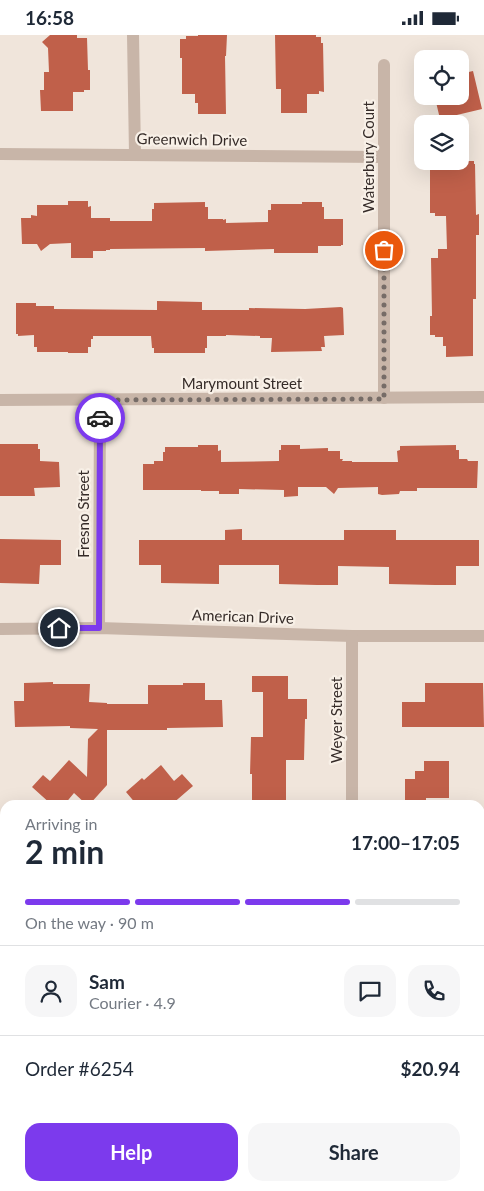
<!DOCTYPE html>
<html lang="en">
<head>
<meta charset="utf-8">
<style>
  :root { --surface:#fff; --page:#f6f6f7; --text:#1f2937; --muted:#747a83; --line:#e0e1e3; --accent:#7c3aed }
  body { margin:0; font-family:Lato,sans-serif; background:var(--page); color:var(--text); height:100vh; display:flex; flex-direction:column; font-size:19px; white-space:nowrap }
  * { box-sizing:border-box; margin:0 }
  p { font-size:16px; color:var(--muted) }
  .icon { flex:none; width:28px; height:28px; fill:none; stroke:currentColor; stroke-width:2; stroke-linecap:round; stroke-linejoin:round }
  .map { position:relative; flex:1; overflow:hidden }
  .sheet { position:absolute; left:0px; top:765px; width:485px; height:391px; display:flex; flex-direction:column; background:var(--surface); border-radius:15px 15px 0 0; box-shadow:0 5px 20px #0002 }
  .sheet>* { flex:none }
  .controls { position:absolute; left:414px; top:15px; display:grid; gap:10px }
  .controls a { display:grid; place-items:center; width:55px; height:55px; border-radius:10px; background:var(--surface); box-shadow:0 5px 20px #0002; font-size:25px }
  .pin { position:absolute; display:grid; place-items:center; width:42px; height:42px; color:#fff; margin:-21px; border:2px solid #fff; border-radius:50%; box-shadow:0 1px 5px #0007 }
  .courier { position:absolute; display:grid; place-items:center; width:50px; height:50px; margin:-25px; border:4px solid #7c3aed; border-radius:50%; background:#fff; color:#222; box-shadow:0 1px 6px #0007 }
  .headline em { font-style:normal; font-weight:700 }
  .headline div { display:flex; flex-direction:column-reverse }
  .headline { display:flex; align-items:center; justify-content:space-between; height:85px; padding:0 25px }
  h1 { font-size:32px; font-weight:700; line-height:38px }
  .bar { display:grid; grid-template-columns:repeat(4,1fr); gap:8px 5px; align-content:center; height:60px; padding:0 25px }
  .bar i { height:6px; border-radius:4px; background:var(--line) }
  .bar .current { background:var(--accent) }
  .bar p { grid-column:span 4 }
  .line { display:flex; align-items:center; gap:12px; padding:0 25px; border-top:1px solid var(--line) }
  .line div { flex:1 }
  .round { display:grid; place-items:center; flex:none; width:52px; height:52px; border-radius:15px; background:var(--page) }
  .action { display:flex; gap:10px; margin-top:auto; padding:10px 25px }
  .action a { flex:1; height:58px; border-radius:15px; background:var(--accent); color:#fff; font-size:20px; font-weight:700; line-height:58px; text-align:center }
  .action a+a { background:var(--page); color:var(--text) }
  .status { display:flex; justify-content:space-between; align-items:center; height:35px; padding:0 25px; background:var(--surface); direction:ltr }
  .status svg { height:14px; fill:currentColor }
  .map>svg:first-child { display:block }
</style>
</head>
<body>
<div class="status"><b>16:58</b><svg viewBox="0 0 49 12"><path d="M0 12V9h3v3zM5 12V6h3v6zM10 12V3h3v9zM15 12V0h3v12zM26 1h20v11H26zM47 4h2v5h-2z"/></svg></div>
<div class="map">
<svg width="484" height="1156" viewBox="0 0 484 1156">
  <rect width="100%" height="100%" fill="#f0e5db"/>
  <g fill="#c0604a">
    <polygon points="50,0 77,0 77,3 87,3 88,35 90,35 90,55 84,55 84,57 73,57 73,76 41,76 40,55 44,55 44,37 49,37 48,13 42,7"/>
    <polygon points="198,0 227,0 226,21 225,21 226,79 198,79 198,68 195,68 195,59 182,59 182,23 180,23 180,4 186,4 186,1 198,1"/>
    <polygon points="275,0 316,0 316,2 321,2 321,8 323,8 324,57 319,56 319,59 307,59 307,78 281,78 281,54 276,54"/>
    <polygon points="473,36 482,74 440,84 436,67 441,66 440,61 460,61 460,39"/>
    <polygon points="430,126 474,126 474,129 475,129 476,180 479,179 479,200 476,200 476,264 473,264 473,321 446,322 446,311 443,311 443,302 435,302 435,300 430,300 430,281 432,281 431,223 438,223 438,214 447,214 446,181 435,181 435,178 430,178"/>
    <polygon points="68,166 88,166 88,172 91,171 91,183 110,183 110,186 152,186 152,174 154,174 154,168 205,167 205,172 208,172 208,184 223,184 223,185 226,184 226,188 268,187 268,175 271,175 271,169 302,169 302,167 322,167 322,172 324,172 324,184 343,184 343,210 341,210 341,211 318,211 318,218 274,218 274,214 205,216 205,213 110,214 110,215 106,215 106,216 93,216 93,223 71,223 71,208 50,209 41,216 37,209 22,209 21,183 31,183 31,180 37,181 37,170 68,170"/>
    <polygon points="157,266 202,267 202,275 249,275 249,273 305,274 341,272 343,273 344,300 324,301 325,312 321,312 322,316 271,317 272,303 260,303 260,301 226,300 226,301 207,301 207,313 205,313 205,318 154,318 154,313 152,313 151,301 93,301 93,304 91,304 91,312 88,312 88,318 68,318 68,317 37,317 37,312 34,312 34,300 18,301 18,299 16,299 16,268 36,268 36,271 54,271 54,274 157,275"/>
    <polygon points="0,409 38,409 38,414 40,414 40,426 59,427 60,452 34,453 35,461 0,461"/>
    <polygon points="198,410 218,410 218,416 221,415 221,427 279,426 279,415 281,415 281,410 300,410 300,414 328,413 328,416 340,416 340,424 343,424 342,426 352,426 352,427 398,427 397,416 400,415 400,411 456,410 456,415 459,415 459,424 467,424 468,426 478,426 477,453 417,453 417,456 400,456 399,459 382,460 378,459 378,452 338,453 334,459 326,452 298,452 298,461 284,462 284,455 239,454 239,459 219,459 219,456 201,456 201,455 143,455 143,429 154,429 154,426 163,426 163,417 165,417 165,412 198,412"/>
    <polygon points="242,494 242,505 344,505 344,495 396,495 396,505 479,505 479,531 456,531 456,550 435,550 389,549 389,532 338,531 338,550 317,550 279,549 279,530 219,530 219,549 161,548 161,530 139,530 139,505 225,505 225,495"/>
    <polygon points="0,504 61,505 61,530 40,530 39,549 0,548"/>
    <polygon points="252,641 288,641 288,664 307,664 307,684 305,684 304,725 286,725 286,770 252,770 252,739 250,739 251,702 263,702 263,657 252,657"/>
    <polygon points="53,647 53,649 90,649 89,667 107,668 107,669 148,669 148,650 183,650 183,648 205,648 205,665 222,665 223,692 167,693 167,695 107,695 107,750 89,770 87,770 74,758 64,770 52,770 32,752 43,740 50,746 69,725 87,742 88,704 98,694 70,693 70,691 15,692 14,666 24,666 24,648"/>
    <polygon points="425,648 483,648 484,692 402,692 402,667 425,667"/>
    <polygon points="424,726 449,726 449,763 426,763 426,766 405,766 405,744 415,744 415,736 424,736"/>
    <polygon points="161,730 174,746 182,739 193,751 171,770 137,770 126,757 142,743 144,745"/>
  </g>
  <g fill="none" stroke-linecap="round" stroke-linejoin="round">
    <g stroke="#c8b5a8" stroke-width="12">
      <polyline points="133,0 135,119"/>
      <polyline points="0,119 384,122"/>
      <polyline points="384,363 384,30"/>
      <polyline points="0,365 484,362"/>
      <polyline points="99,593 100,365"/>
      <polyline points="0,594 99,593 352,601 484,601"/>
      <polyline points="352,770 352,601"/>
      <polyline points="0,937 5,937"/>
      <polyline points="109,1151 109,1156"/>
      <polyline points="351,1156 351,1151"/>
    </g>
  </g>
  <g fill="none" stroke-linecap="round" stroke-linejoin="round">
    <polyline stroke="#766c67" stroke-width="5" stroke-dasharray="0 9" points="100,383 100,365 384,364 384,215"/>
    <polyline stroke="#7c3aed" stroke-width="6" points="59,593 99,593 100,383"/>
  </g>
  <g text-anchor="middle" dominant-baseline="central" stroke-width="4.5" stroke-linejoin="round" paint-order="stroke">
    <g font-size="15" fill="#352b28" stroke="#f8f0e7">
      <text transform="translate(192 104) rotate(1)">Greenwich Drive</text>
      <text transform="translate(368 122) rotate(-90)">Waterbury Court</text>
      <text x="242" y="348">Marymount Street</text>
      <text transform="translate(83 479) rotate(-90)">Fresno Street</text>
      <text transform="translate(243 581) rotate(2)">American Drive</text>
      <text transform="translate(336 685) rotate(-90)">Weyer Street</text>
    </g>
  </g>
</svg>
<div class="controls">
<a><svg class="icon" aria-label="locate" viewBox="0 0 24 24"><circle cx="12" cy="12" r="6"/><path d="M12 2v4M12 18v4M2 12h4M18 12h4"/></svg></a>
<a><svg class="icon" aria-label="layers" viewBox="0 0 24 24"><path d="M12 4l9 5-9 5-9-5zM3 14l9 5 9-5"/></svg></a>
</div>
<div class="pin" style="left:384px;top:215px;background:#ea580c"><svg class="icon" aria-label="bag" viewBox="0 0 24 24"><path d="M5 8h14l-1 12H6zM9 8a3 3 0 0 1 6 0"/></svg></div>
<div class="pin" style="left:59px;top:593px;background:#1f2937"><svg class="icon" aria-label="home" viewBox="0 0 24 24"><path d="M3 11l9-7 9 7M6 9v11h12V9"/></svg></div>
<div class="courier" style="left:100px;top:383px"><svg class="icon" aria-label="car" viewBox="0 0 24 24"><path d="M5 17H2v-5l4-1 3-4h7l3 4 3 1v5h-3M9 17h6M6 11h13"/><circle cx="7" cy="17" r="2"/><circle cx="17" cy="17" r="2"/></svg></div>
<section class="sheet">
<div class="headline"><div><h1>2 min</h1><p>Arriving in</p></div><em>17:00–17:05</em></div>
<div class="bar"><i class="current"></i><i class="current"></i><i class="current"></i><i></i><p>On the way · 90 m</p></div>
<div class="line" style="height:90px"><a class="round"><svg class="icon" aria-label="person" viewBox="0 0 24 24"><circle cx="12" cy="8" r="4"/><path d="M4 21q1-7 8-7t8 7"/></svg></a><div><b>Sam</b><p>Courier · 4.9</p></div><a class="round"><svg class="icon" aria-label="chat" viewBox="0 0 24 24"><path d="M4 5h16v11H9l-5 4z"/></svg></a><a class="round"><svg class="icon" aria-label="phone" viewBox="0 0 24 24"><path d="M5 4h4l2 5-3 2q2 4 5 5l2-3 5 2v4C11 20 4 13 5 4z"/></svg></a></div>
<div class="line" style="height:65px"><div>Order #6254</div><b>$20.94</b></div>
<div class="action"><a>Help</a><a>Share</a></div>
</section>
</div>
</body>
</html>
